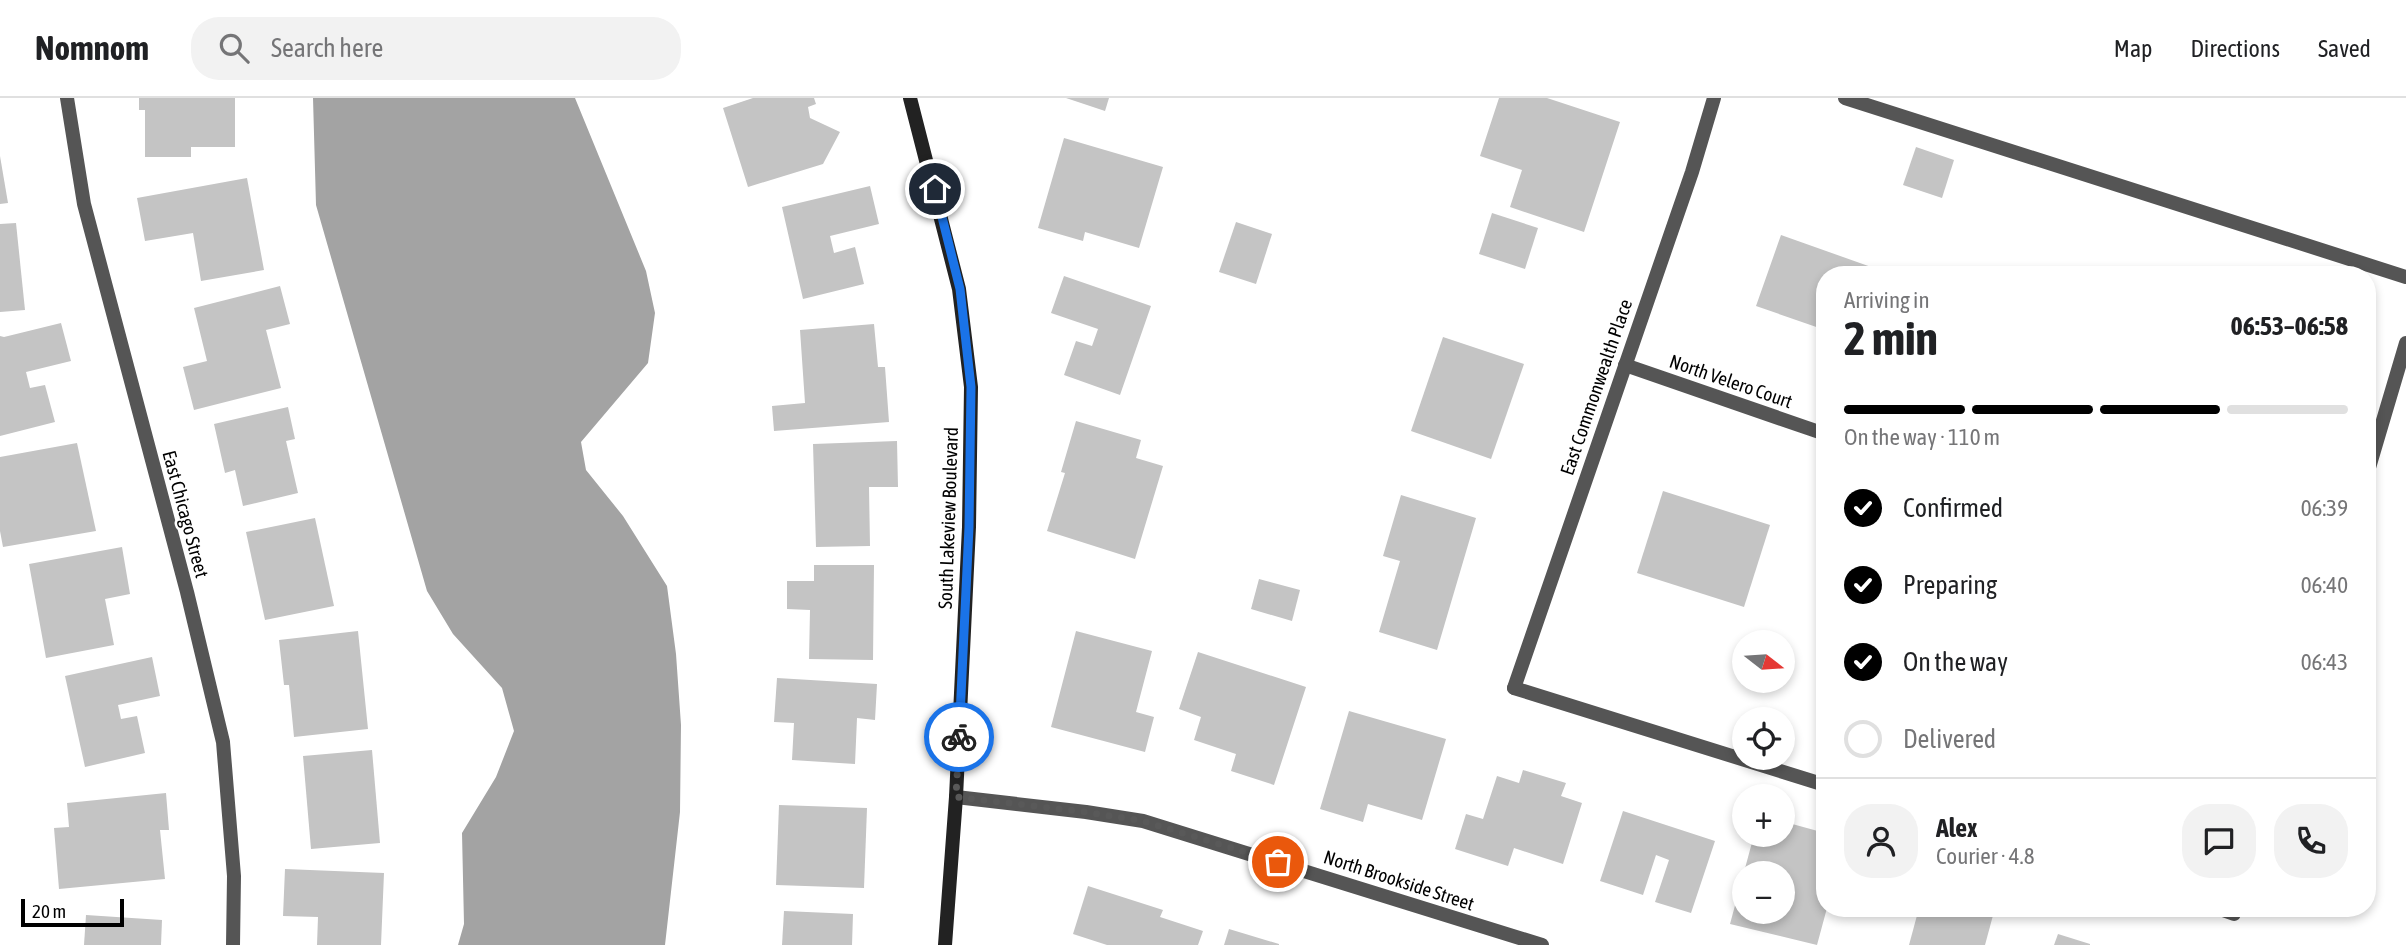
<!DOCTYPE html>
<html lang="en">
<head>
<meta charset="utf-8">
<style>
  :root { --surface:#fff; --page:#f2f2f2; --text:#202124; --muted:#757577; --line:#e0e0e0; --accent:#000 }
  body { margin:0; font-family:"Asap Condensed",sans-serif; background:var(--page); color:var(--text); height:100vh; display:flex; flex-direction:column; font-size:26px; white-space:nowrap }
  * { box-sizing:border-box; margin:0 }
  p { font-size:23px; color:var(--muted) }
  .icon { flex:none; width:38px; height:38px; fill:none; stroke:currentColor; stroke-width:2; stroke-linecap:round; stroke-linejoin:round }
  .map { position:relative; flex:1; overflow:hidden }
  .drawer { position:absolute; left:1816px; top:168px; width:560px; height:651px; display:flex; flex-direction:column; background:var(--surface); border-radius:28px; box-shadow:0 4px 10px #0003 }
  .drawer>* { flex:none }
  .needle { width:46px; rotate:107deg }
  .buttons { position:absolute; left:1732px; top:532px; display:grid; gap:14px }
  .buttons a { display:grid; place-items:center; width:63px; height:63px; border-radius:50%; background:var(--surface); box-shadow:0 4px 10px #0003; font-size:35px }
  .scale { position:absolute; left:21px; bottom:18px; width:103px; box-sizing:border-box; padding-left:7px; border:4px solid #000; border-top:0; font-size:19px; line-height:24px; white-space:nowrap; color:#000; -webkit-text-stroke:5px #fff; paint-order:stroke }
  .pin { position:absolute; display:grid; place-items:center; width:60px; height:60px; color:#fff; margin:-30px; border:4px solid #fff; border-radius:50%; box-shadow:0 2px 7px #0007 }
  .courier { position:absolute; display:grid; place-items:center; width:70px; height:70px; margin:-35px; border:5px solid #1a73e8; border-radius:50%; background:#fff; color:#222; box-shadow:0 2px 9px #0007 }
  .headline em { font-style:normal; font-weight:700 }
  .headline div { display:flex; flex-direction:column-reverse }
  .headline { display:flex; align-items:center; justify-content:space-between; height:119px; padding:0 28px }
  h1 { font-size:46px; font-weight:700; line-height:52px }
  .bar { display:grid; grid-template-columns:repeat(4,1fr); gap:10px 7px; align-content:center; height:84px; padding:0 28px }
  .bar i { height:9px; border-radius:5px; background:var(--line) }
  .bar .active { background:var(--accent) }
  .bar p { grid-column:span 4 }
  .line { display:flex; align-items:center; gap:18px; padding:0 28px; border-top:2px solid var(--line) }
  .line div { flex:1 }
  .round { display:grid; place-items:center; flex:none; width:74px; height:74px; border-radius:28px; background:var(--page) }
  ol { padding:0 28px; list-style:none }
  li { display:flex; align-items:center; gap:21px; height:77px }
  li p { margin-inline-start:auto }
  li .icon { padding:7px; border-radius:50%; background:var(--accent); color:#fff; stroke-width:4 }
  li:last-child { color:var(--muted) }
  li i { width:38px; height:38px; border:4px solid var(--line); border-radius:50% }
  header { display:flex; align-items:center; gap:42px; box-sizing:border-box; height:98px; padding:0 35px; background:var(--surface); border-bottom:2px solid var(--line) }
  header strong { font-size:33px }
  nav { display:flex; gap:38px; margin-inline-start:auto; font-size:24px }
  .search { width:490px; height:63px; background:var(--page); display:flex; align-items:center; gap:18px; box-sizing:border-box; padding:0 24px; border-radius:28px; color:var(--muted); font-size:26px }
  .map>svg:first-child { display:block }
</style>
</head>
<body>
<header>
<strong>Nomnom</strong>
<div class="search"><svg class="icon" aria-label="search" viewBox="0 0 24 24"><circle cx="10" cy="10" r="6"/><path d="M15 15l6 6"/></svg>Search here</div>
<nav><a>Map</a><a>Directions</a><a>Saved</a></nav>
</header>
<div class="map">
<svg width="2406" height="847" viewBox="0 0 2406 847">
  <rect width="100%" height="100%" fill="#fff"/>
  <polygon fill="#a3a3a3" points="313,0 575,0 646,173 655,215 648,265 581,344 586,372 623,418 667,488 676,556 681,627 680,714 665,847 458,847 464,826 462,735 496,679 514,633 502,590 453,536 427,493 316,107"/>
  <g fill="#c4c4c4" fill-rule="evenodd">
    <polygon points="139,0 235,0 235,49 191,49 191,59 145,59 145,12 139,12"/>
    <polygon points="753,0 814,0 816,6 808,9 810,20 840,34 823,66 748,89 723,10"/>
    <polygon points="1066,0 1109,0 1105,13"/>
    <polygon points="1499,0 1547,0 1620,24 1584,134 1510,109 1522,72 1480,58"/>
    <polygon points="1064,40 1163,69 1139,150 1085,134 1083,143 1038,130"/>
    <polygon points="1916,49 1954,62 1942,100 1903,87"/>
    <polygon points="0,58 8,105 0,106"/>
    <polygon points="247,80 264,172 201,183 193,135 145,143 137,100"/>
    <polygon points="870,88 879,126 830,138 834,155 855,149 864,186 803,201 782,109"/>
    <polygon points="1492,115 1538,130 1525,171 1479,156"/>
    <polygon points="1236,124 1272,136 1256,186 1219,174"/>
    <polygon points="16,125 25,212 0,214 0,126"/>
    <polygon points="1781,137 1874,170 1872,177 1825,177 1825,232 1756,208"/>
    <polygon points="1064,178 1151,208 1120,297 1064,277 1076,243 1092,248 1098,231 1051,215"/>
    <polygon points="280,188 290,226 266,232 281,290 194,312 183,269 207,263 194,210"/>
    <polygon points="61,225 71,263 26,274 30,290 45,287 55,324 0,338 0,238 4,239"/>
    <polygon points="874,226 878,269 885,269 889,324 774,333 772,308 805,305 800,232"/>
    <polygon points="1443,239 1524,266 1491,361 1411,333"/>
    <polygon points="288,309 295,341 286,343 298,395 243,408 235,372 225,375 214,326"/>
    <polygon points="1076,323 1141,342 1136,360 1163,368 1135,461 1047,433 1065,375 1061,374"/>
    <polygon points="897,343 898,389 869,389 870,448 816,449 813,346"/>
    <polygon points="77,345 96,433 3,449 0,433 0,359"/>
    <polygon points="1663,393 1770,427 1744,509 1637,475"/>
    <polygon points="1401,397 1476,420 1437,552 1379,534 1400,463 1383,458"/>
    <polygon points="315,420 334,508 265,522 246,434"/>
    <polygon points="122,449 130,496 105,501 114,547 46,560 29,466"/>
    <polygon points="814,467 874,467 873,562 809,561 810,512 787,511 787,483 814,483"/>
    <polygon points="1259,481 1300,492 1292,523 1251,511"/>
    <polygon points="358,533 368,631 294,639 289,587 284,587 279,542"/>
    <polygon points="1076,533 1152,553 1136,614 1154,619 1145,654 1051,629"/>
    <polygon points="1198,554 1306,589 1274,687 1231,673 1236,656 1194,642 1201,619 1179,611"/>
    <polygon points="152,559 160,598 118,607 121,621 137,618 145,655 85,669 65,578"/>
    <polygon points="777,580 877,586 875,622 857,620 855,666 792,662 794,625 774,624"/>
    <polygon points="1349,613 1446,641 1422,722 1368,706 1363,724 1320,711"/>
    <polygon points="372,652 380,745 311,751 303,658"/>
    <polygon points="1523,672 1566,685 1561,698 1582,705 1563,766 1514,750 1508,768 1455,751 1466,716 1483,721 1497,678 1519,685"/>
    <polygon points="166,695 169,732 160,732 165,781 59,791 54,730 69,729 67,705"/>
    <polygon points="779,707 867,710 864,790 776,787"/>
    <polygon points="1623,713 1715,743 1691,815 1655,804 1669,762 1656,757 1643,797 1600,783"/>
    <path d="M1785 724 1825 735 1820 758 1825 759V810H1827L1817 847 1730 826 1754 737 1780 743ZM1745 775H1783V814H1745Z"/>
    <polygon points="285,771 384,775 381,847 317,847 318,819 283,818"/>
    <polygon points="1088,788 1163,812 1160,819 1203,833 1198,847 1107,847 1073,836"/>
    <polygon points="1919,810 1995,810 1985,847 1909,847"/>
    <polygon points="784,813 853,816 852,847 782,847"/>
    <polygon points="86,817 162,822 161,847 84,847"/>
    <polygon points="1229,831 1279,846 1279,847 1224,847"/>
    <polygon points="2058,836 2090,846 2090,847 2054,847"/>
  </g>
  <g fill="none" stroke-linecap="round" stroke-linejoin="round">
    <g stroke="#555" stroke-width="14">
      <polyline points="1845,0 2406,179"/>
      <polyline points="2368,373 2406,245"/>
      <polyline points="1514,590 1825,687"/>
      <polyline points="2217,810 2234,816 2236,810"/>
    </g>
    <g stroke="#555" stroke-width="14">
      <polyline points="67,0 84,106 187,494 223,644 234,778 233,847"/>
      <polyline points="1625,267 1825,336"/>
      <polyline points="1514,590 1692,74 1714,0"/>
      <polyline points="956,699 1086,714 1143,723 1542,847"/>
    </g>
    <polyline stroke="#222" stroke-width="14" points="910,0 959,191 971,289 969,429 956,699 945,847"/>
  </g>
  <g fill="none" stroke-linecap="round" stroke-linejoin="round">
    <polyline stroke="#595959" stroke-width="7" stroke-dasharray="0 12.6" points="959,639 956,699 1086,714 1143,723 1278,764"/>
    <polyline stroke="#1a73e8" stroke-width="9" points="935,91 960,191 971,289 969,429 959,639"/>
  </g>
  <g text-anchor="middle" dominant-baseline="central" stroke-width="5" stroke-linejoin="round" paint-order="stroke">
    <g font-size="19" fill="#000" stroke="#fff">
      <text transform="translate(1731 283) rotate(19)">North Velero Court</text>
      <text transform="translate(1596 289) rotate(-71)">East Commonwealth Place</text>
      <text transform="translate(186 416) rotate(75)">East Chicago Street</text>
      <text transform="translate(948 420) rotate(-88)">South Lakeview Boulevard</text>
      <text transform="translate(1399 782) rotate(18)">North Brookside Street</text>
    </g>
  </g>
</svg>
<div class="buttons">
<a><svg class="needle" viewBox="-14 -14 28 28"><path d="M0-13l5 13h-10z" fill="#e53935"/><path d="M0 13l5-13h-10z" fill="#757577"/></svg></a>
<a><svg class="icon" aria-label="locate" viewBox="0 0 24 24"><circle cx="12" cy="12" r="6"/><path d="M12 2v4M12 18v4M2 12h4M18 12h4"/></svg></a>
<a>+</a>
<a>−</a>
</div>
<div class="scale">20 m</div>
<div class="pin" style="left:1278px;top:764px;background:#ea580c"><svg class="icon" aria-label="bag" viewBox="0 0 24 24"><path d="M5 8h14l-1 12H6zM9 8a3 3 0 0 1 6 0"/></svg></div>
<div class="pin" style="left:935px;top:91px;background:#1f2937"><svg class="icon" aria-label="home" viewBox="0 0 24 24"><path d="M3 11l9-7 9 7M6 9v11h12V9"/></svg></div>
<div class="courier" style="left:959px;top:639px"><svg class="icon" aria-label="bike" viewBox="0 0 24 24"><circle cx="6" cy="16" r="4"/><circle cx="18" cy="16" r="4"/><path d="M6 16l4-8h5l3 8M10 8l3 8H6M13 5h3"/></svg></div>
<section class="drawer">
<div class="headline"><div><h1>2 min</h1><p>Arriving in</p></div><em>06:53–06:58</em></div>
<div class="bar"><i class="active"></i><i class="active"></i><i class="active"></i><i></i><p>On the way · 110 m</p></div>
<ol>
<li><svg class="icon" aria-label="check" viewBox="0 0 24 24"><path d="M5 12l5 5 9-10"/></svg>Confirmed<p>06:39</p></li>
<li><svg class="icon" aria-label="check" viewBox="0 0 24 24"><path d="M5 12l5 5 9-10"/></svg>Preparing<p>06:40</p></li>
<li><svg class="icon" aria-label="check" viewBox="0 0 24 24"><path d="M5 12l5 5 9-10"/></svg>On the way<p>06:43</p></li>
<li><i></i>Delivered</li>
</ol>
<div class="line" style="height:126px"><a class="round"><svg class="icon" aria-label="person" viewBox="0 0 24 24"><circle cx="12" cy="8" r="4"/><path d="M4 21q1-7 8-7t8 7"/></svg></a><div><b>Alex</b><p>Courier · 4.8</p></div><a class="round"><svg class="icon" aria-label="chat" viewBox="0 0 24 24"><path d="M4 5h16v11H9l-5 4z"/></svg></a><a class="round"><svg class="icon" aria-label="phone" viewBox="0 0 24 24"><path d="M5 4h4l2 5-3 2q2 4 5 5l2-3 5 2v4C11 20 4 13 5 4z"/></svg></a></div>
</section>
</div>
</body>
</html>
